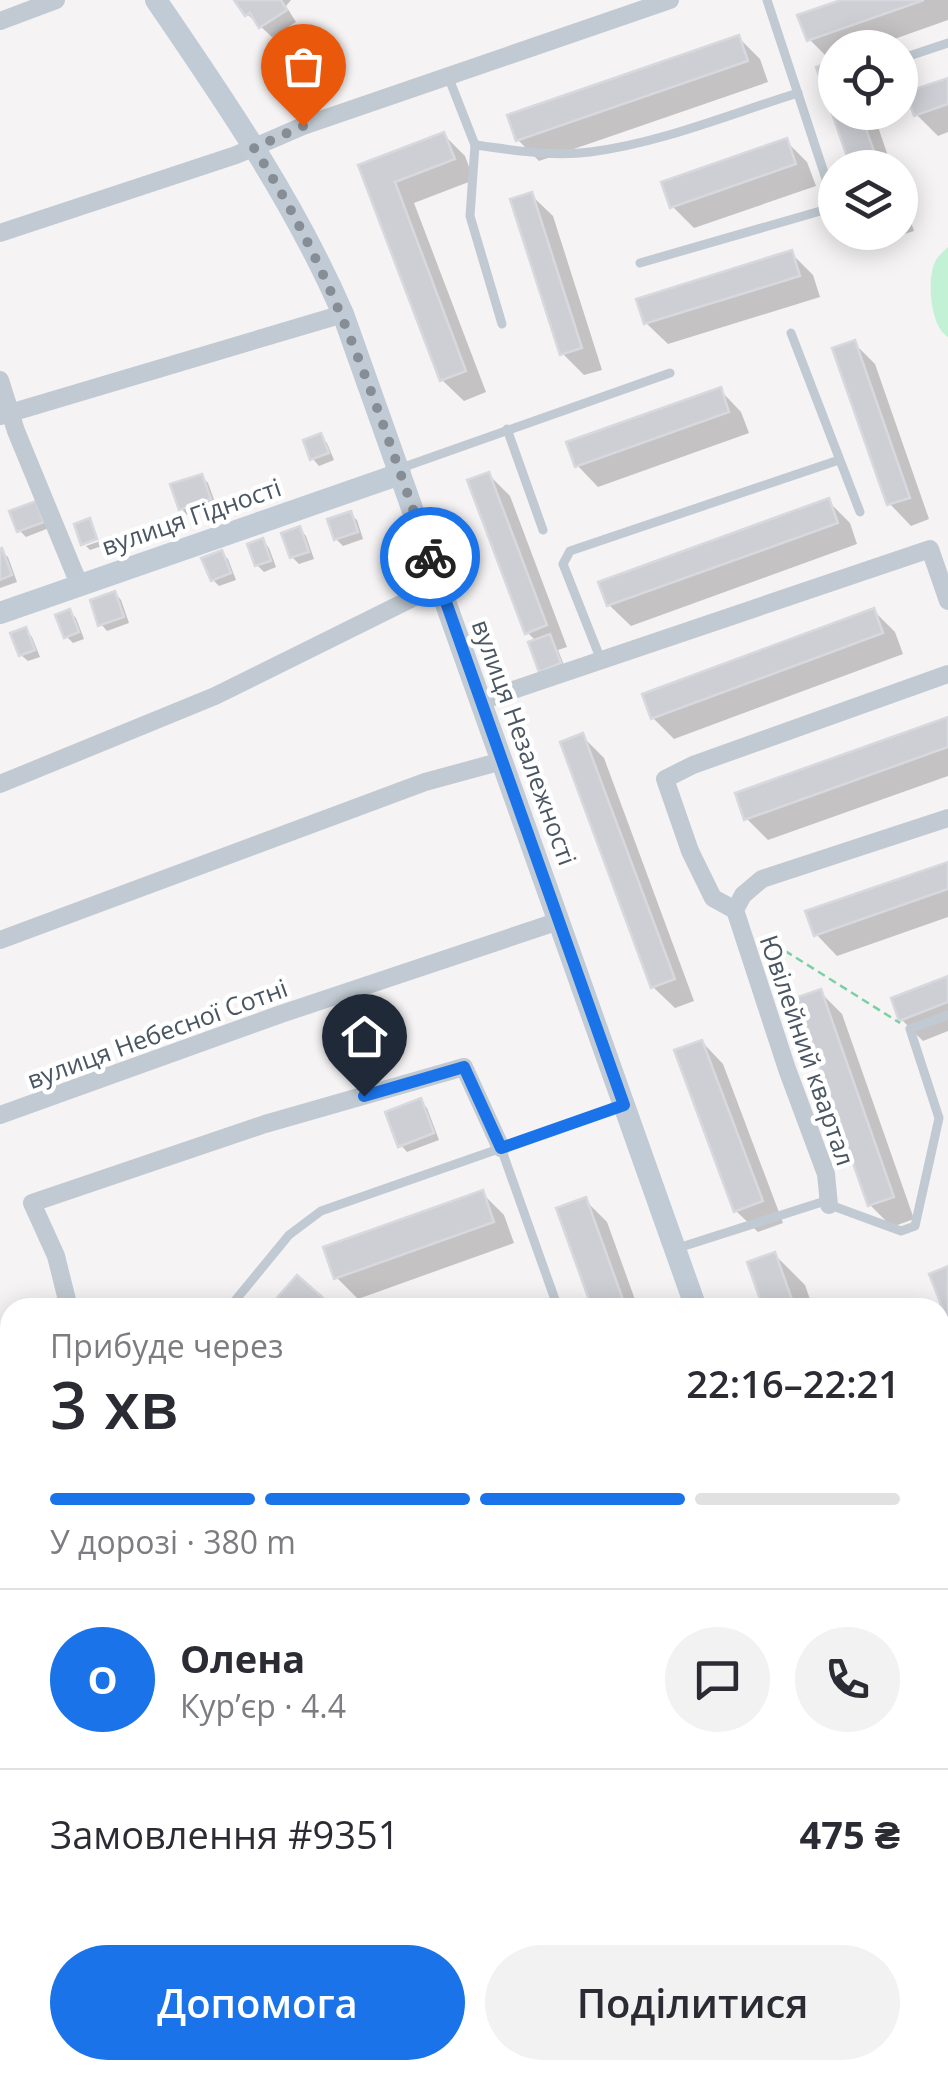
<!DOCTYPE html>
<html lang="uk">
<head>
<meta charset="utf-8">
<style>
  :root { --surface:#fff; --page:#f2f2f3; --text:#2b2b33; --muted:#7c7c81; --line:#e1e1e2; --accent:#1a73e8 }
  body { margin:0; font-family:"Open Sans",sans-serif; background:var(--page); color:var(--text); height:100vh; display:flex; flex-direction:column; font-size:38px; white-space:nowrap }
  * { box-sizing:border-box; margin:0 }
  p { font-size:32px; color:var(--muted) }
  .icon { flex:none; width:55px; height:55px; fill:none; stroke:currentColor; stroke-width:2; stroke-linecap:round; stroke-linejoin:round }
  .map { position:relative; flex:1; overflow:hidden }
  .side { position:absolute; left:0px; top:1298px; width:950px; height:782px; display:flex; flex-direction:column; background:var(--surface); border-radius:30px 30px 0 0; box-shadow:0 5px 25px #0003 }
  .side>* { flex:none }
  .fabs { position:absolute; left:818px; top:30px; display:grid; gap:20px }
  .fabs a { display:grid; place-items:center; width:100px; height:100px; border-radius:50%; background:var(--surface); box-shadow:0 5px 25px #0003; font-size:50px }
  .pin { position:absolute; display:grid; place-items:center; width:85px; height:85px; color:#fff; margin:-102px -42px; border-radius:50% 50% 50% 0; rotate:-45deg; box-shadow:0 0 10px #0007 }
  .pin .icon { rotate:45deg }
  .courier { position:absolute; display:grid; place-items:center; width:100px; height:100px; margin:-50px; border:8px solid #1a73e8; border-radius:50%; background:#fff; color:#222; box-shadow:0 2px 12px #0007 }
  .overview em { font-style:normal; font-weight:600 }
  .overview div { display:flex; flex-direction:column-reverse }
  .overview { display:flex; align-items:center; justify-content:space-between; height:170px; padding:0 50px }
  h1 { font-size:65px; font-weight:600; line-height:75px }
  .bar { display:grid; grid-template-columns:repeat(4,1fr); gap:15px 10px; align-content:center; height:120px; padding:0 50px }
  .bar i { height:12px; border-radius:8px; background:var(--line) }
  .bar .active { background:var(--accent) }
  .bar p { grid-column:span 4 }
  .line { display:flex; align-items:center; gap:25px; padding:0 50px; border-top:2px solid var(--line) }
  .line div { flex:1 }
  .round { display:grid; place-items:center; flex:none; width:105px; height:105px; border-radius:52px; background:var(--page) }
  .action { display:flex; gap:20px; margin-top:auto; padding:20px 50px }
  .action a { flex:1; height:115px; border-radius:60px; background:var(--accent); color:#fff; font-size:40px; font-weight:600; line-height:115px; text-align:center }
  .action a+a { background:var(--page); color:var(--text) }
  .map>svg:first-child { display:block }
</style>
</head>
<body>
<div class="map">
<svg width="948" height="2079" viewBox="0 0 948 2079">
  <rect width="100%" height="100%" fill="#f5f3f3"/>
  <polygon fill="#fdf9ef" points="948,1391 948,1482 940,1485 940,1394"/>
  <path fill="#c3f1d5" d="M948 247V337C930 327 926 277 936 260 939 255 944 251 948 247Z"/>
  <g fill="#0003">
    <polygon points="237,0 291,0 286,6 296,22 272,37 247,14"/>
    <polygon points="849,0 948,0 948,20 869,48 835,48 835,112 873,112 892,168 854,168 820,69 834,64 809,39"/>
    <polygon points="739,38 760,59 768,82 539,161 518,140"/>
    <polygon points="948,81 948,132 938,136 916,114"/>
    <polygon points="444,135 465,156 474,180 414,203 486,392 464,401 442,380 361,166"/>
    <polygon points="786,141 807,162 816,186 694,228 672,206"/>
    <polygon points="900,191 914,231 892,238 886,232 900,232"/>
    <polygon points="531,195 553,216 602,370 584,375 563,354"/>
    <polygon points="791,253 813,275 820,297 668,344 646,323"/>
    <polygon points="854,343 875,364 929,519 911,526 890,504"/>
    <polygon points="720,390 741,412 749,433 598,487 577,465"/>
    <polygon points="320,436 327,443 334,460 319,466 313,459"/>
    <polygon points="489,475 510,496 567,647 558,650 566,670 548,677 541,670 536,641 527,632"/>
    <polygon points="201,476 208,483 216,505 187,515 181,508"/>
    <polygon points="828,501 850,523 857,544 631,626 609,605"/>
    <polygon points="36,504 49,528 26,537 19,530"/>
    <polygon points="350,514 357,520 363,539 343,546 336,539"/>
    <polygon points="300,529 306,536 314,559 299,564 292,557"/>
    <polygon points="100,541 102,546 90,550 86,546"/>
    <polygon points="263,541 269,548 276,567 264,572 257,565"/>
    <polygon points="0,551 8,557 17,582 0,588"/>
    <polygon points="221,553 228,559 236,580 219,586 213,580"/>
    <polygon points="115,593 121,600 129,623 107,631 101,624"/>
    <polygon points="874,611 895,632 903,654 674,739 653,718"/>
    <polygon points="70,612 76,618 84,639 73,643 67,637"/>
    <polygon points="25,630 32,637 40,657 28,661 21,655"/>
    <polygon points="948,720 948,776 768,840 747,819"/>
    <polygon points="582,736 604,758 694,1001 675,1008 653,987"/>
    <polygon points="948,865 948,917 837,956 816,934"/>
    <polygon points="948,979 948,1031 923,1041 901,1019"/>
    <polygon points="820,992 842,1014 914,1219 892,1227 870,1205"/>
    <polygon points="702,1042 723,1064 783,1223 758,1232 736,1211"/>
    <polygon points="420,1101 427,1108 439,1140 407,1152 401,1145"/>
    <polygon points="482,1193 504,1215 514,1243 358,1299 336,1277"/>
    <polygon points="585,1200 607,1222 638,1308 595,1308"/>
    <polygon points="775,1255 805,1285 813,1308 766,1308"/>
    <polygon points="297,1278 322,1300 329,1308 271,1308"/>
    <polygon points="940,1313 948,1321 948,1375 940,1378"/>
    <polygon points="940,1567 948,1588 940,1598"/>
    <polygon points="778,2070 817,2070 820,2079 781,2079"/>
    <polygon points="891,2070 932,2070 935,2079 894,2079"/>
  </g>
  <g fill="#cdcfd5" stroke="#d7d9de" stroke-width="2.5">
    <polygon points="234,0 281,0 287,10 259,28 250,13 245,16"/>
    <polygon points="841,0 924,0 807,41 797,15"/>
    <polygon points="739,35 748,61 516,141 507,115"/>
    <polygon points="835,61 835,112 860,112 880,168 851,168 816,67"/>
    <polygon points="948,78 948,104 914,116 906,92"/>
    <polygon points="444,132 455,159 395,182 466,371 440,381 358,165"/>
    <polygon points="787,138 796,164 670,208 661,182"/>
    <polygon points="532,192 582,348 560,355 510,199"/>
    <polygon points="792,250 800,276 644,324 636,299"/>
    <polygon points="855,340 910,498 887,505 832,348"/>
    <polygon points="721,387 729,412 575,467 566,442"/>
    <polygon points="321,433 329,453 310,460 303,440"/>
    <polygon points="489,472 547,625 525,634 467,480"/>
    <polygon points="202,474 211,499 179,510 170,484"/>
    <polygon points="829,498 838,523 607,606 598,582"/>
    <polygon points="36,501 44,522 17,532 9,511"/>
    <polygon points="351,511 358,532 334,540 327,519"/>
    <polygon points="90,518 97,539 81,545 74,524"/>
    <polygon points="300,526 309,552 290,558 281,533"/>
    <polygon points="263,538 271,561 255,566 247,544"/>
    <polygon points="2,548 12,575 0,580 0,549"/>
    <polygon points="222,550 231,573 211,581 201,558"/>
    <polygon points="115,591 124,617 98,626 90,600"/>
    <polygon points="874,608 883,633 651,719 642,694"/>
    <polygon points="70,609 79,632 64,638 55,615"/>
    <polygon points="26,627 35,650 19,656 10,633"/>
    <polygon points="550,634 561,663 539,672 528,642"/>
    <polygon points="948,717 948,747 744,820 735,793"/>
    <polygon points="583,733 675,979 651,988 560,742"/>
    <polygon points="948,862 948,889 814,936 805,911"/>
    <polygon points="948,976 948,1002 899,1021 891,998"/>
    <polygon points="821,989 894,1197 868,1206 795,998"/>
    <polygon points="702,1040 763,1201 734,1212 674,1050"/>
    <polygon points="421,1098 434,1133 398,1147 385,1112"/>
    <polygon points="483,1190 494,1222 334,1279 323,1247"/>
    <polygon points="586,1197 626,1308 592,1308 556,1208"/>
    <polygon points="775,1252 795,1308 763,1308 747,1262"/>
    <polygon points="948,1266 948,1322 929,1274"/>
    <polygon points="297,1275 323,1298 315,1308 268,1308"/>
    <polygon points="940,1319 948,1340 948,1361 940,1364"/>
    <polygon points="945,1642 948,1650 948,1746 940,1725 940,1644"/>
    <polygon points="776,2070 808,2070 815,2079 779,2079"/>
    <polygon points="888,2070 920,2070 923,2079 891,2079"/>
  </g>
  <g fill="none" stroke-linecap="round" stroke-linejoin="round">
    <polyline stroke="#7ad0a6" stroke-width="2.5" stroke-dasharray="8 5" stroke-linecap="butt" points="763,937 900,1023"/>
    <g stroke="#c1cad2" stroke-width="9">
      <polyline points="900,59 948,43"/>
      <polyline points="448,76 475,145 470,216 502,324"/>
      <path d="M475 145C513 150 553 157 590 152 661 143 730 114 798 93"/>
      <polyline points="640,263 824,210 832,197 767,0"/>
      <polyline points="791,333 860,512"/>
      <polyline points="507,429 543,530"/>
      <polyline points="401,468 670,373"/>
      <polyline points="601,660 563,564 570,551 839,460"/>
      <polyline points="501,1148 558,1308"/>
      <polyline points="678,1248 822,1202 901,1231 915,1226 939,1118 910,1029 948,1015"/>
      <polyline points="229,1308 289,1235 321,1211 622,1106"/>
      <polyline points="574,2070 577,2079"/>
    </g>
    <g stroke="#c1cad2" stroke-width="18">
      <polyline points="0,21 56,0"/>
      <polyline points="0,233 236,155 303,126 670,0"/>
      <polyline points="0,380 16,431 79,584"/>
      <polyline points="0,416 343,314"/>
      <polyline points="481,701 930,549 948,601"/>
      <polyline points="0,784 215,696 439,585"/>
      <polyline points="735,910 713,898 690,851 665,779 693,765 948,674"/>
      <polyline points="0,940 425,782 502,761"/>
      <polyline points="0,1115 281,1014 559,921"/>
      <polyline points="829,1205 826,1174 787,1069 735,910 743,895 762,879 948,818"/>
      <polyline points="69,1308 56,1256 32,1203 265,1124 464,1067 501,1148"/>
      <polyline points="940,1380 948,1377"/>
      <polyline points="0,1401 10,1400"/>
      <polyline points="0,1507 10,1503"/>
      <polyline points="940,1524 948,1546"/>
      <polyline points="940,1595 948,1592"/>
      <polyline points="0,1847 10,1878"/>
      <polyline points="0,2010 10,2007"/>
      <polyline points="71,2070 74,2079"/>
      <polyline points="842,2070 845,2079"/>
      <polyline points="472,2079 500,2070"/>
    </g>
    <g stroke="#c1cbd6" stroke-width="22">
      <path d="M156 0C225 101 294 201 343 314L696 1308"/>
      <polyline points="0,613 400,474"/>
      <polyline points="940,1997 948,2020"/>
    </g>
  </g>
  <g fill="none" stroke-linecap="round" stroke-linejoin="round">
    <path stroke="#868d94" stroke-width="10" stroke-dasharray="0 18" d="M303 126 254 148C338 278 378 413 430 557"/>
    <polyline stroke="#1a73e8" stroke-width="12" points="364,1096 464,1067 501,1148 624,1105 430,557"/>
  </g>
  <g text-anchor="middle" dominant-baseline="central" stroke-width="9" stroke-linejoin="round" paint-order="stroke">
    <g font-size="25" fill="#4a5661" stroke="#fff">
      <text transform="translate(191 516) rotate(-19)">вулиця Гідності</text>
      <text transform="translate(525 742) rotate(70)">вулиця Незалежності</text>
      <text transform="translate(157 1033) rotate(-20)">вулиця Небесної Сотні</text>
      <text transform="translate(808 1050) rotate(71)">Ювілейний квартал</text>
    </g>
  </g>
</svg>
<div class="fabs">
<a><svg class="icon" aria-label="locate" viewBox="0 0 24 24"><circle cx="12" cy="12" r="6"/><path d="M12 2v4M12 18v4M2 12h4M18 12h4"/></svg></a>
<a><svg class="icon" aria-label="layers" viewBox="0 0 24 24"><path d="M12 4l9 5-9 5-9-5zM3 14l9 5 9-5"/></svg></a>
</div>
<div class="pin" style="left:303px;top:126px;background:#ea580c"><svg class="icon" aria-label="bag" viewBox="0 0 24 24"><path d="M5 8h14l-1 12H6zM9 8a3 3 0 0 1 6 0"/></svg></div>
<div class="pin" style="left:364px;top:1096px;background:#1f2937"><svg class="icon" aria-label="home" viewBox="0 0 24 24"><path d="M3 11l9-7 9 7M6 9v11h12V9"/></svg></div>
<div class="courier" style="left:430px;top:557px"><svg class="icon" aria-label="bike" viewBox="0 0 24 24"><circle cx="6" cy="16" r="4"/><circle cx="18" cy="16" r="4"/><path d="M6 16l4-8h5l3 8M10 8l3 8H6M13 5h3"/></svg></div>
<section class="side">
<div class="overview"><div><h1>3 хв</h1><p>Прибуде через</p></div><em>22:16–22:21</em></div>
<div class="bar"><i class="active"></i><i class="active"></i><i class="active"></i><i></i><p>У дорозі · 380 m</p></div>
<div class="line" style="height:180px"><b class="round" style="background:var(--accent);color:#fff">О</b><div><b>Олена</b><p>Кур’єр · 4.4</p></div><a class="round"><svg class="icon" aria-label="chat" viewBox="0 0 24 24"><path d="M4 5h16v11H9l-5 4z"/></svg></a><a class="round"><svg class="icon" aria-label="phone" viewBox="0 0 24 24"><path d="M5 4h4l2 5-3 2q2 4 5 5l2-3 5 2v4C11 20 4 13 5 4z"/></svg></a></div>
<div class="line" style="height:130px"><div>Замовлення #9351</div><b>475 ₴</b></div>
<div class="action"><a>Допомога</a><a>Поділитися</a></div>
</section>
</div>
</body>
</html>
